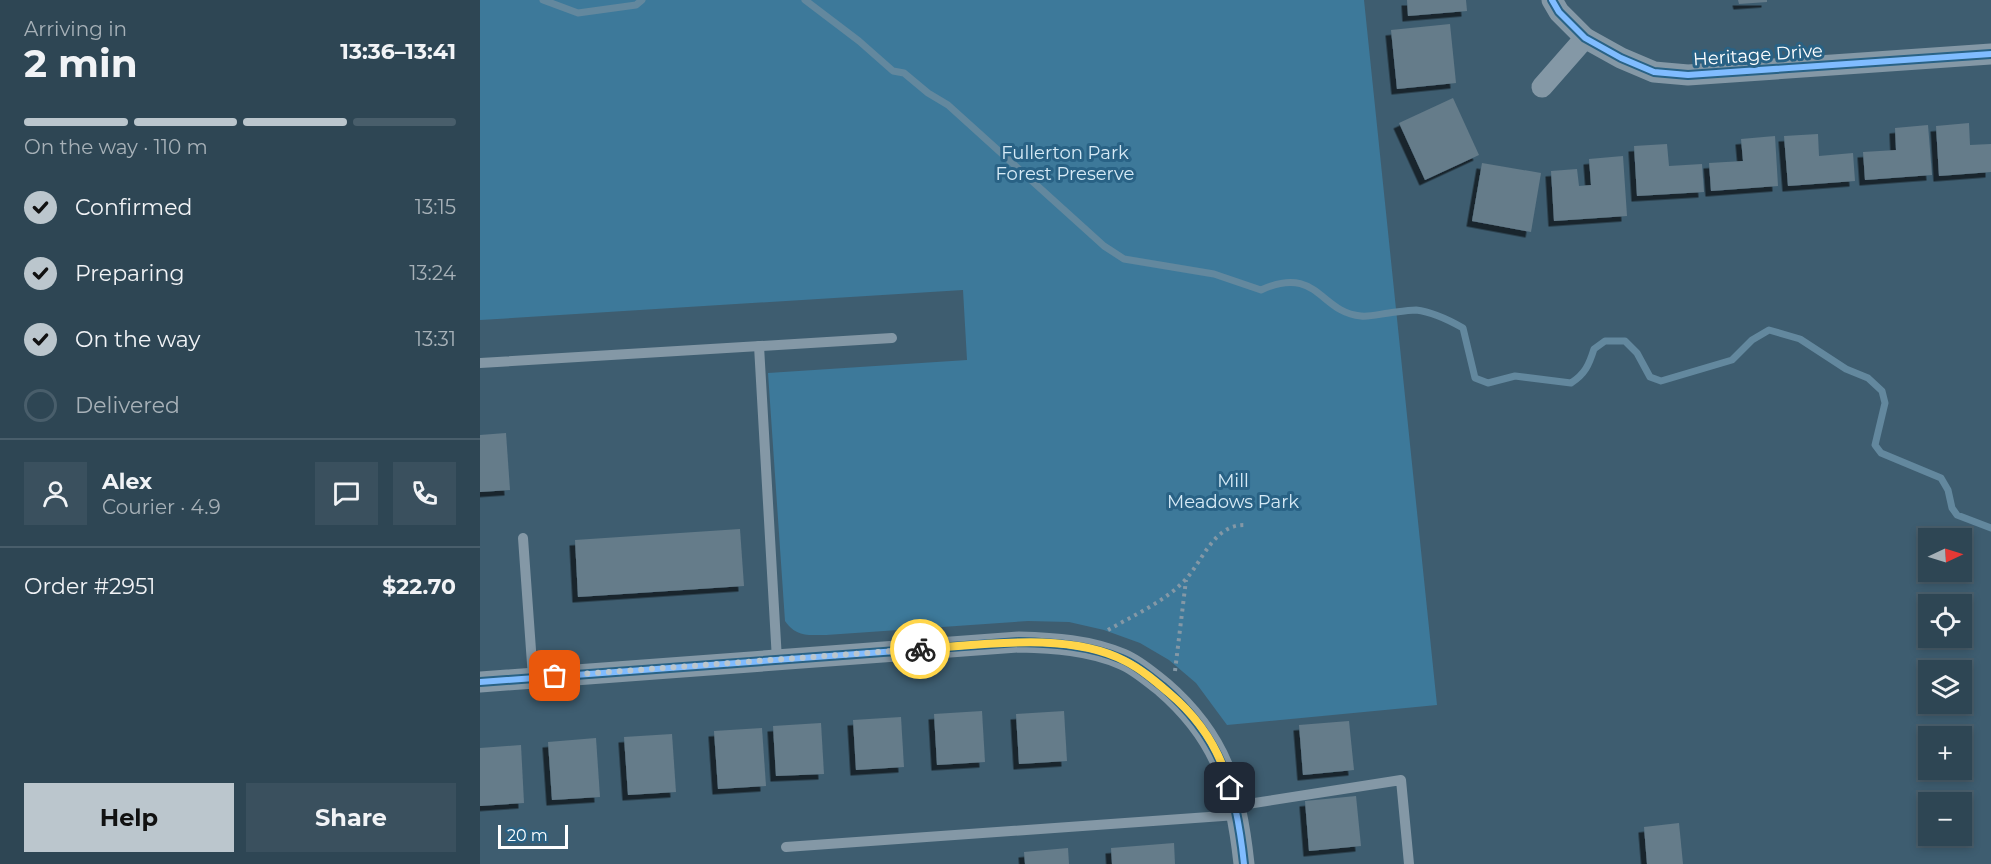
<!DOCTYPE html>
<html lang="en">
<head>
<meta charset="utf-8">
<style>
  :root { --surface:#2e4654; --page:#3a505e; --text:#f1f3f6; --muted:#a7b1b8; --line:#495e6b; --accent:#bbc6cd }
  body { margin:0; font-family:Montserrat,sans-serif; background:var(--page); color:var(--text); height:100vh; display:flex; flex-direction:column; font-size:22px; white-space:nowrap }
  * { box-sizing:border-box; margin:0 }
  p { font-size:20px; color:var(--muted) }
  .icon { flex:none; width:33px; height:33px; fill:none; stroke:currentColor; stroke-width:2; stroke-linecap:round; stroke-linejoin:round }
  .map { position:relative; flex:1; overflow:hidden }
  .side { display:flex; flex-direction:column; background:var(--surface); width:480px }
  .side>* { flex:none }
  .needle { width:39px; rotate:86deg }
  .tools { position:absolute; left:1438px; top:528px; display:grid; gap:12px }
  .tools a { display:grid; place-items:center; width:54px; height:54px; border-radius:0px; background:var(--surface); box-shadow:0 3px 9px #0003,0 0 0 2px var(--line); font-size:30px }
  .scale { position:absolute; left:18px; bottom:15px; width:70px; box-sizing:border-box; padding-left:6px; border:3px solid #fff; border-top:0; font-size:16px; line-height:21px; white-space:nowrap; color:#fff; -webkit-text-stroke:4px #296285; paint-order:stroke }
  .pin { position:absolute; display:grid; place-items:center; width:51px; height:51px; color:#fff; margin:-26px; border-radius:12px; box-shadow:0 3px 9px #0006 }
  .courier { position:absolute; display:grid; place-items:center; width:60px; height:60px; margin:-30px; border:4px solid #ffd54a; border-radius:50%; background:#fff; color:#222; box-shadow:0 2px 8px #0007 }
  .overview em { font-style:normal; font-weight:700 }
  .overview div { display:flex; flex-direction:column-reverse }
  .overview { display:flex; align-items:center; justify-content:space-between; height:102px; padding:0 24px }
  h1 { font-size:39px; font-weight:700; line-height:45px }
  .bar { display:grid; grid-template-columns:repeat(4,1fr); gap:9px 6px; align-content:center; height:72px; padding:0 24px }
  .bar i { height:8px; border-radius:4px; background:var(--line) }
  .bar .selected { background:var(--accent) }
  .bar p { grid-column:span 4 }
  .line { display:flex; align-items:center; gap:15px; padding:0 24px; border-top:2px solid var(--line) }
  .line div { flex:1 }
  .round { display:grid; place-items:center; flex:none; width:63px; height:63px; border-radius:0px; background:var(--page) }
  ol { padding:0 24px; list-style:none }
  li { display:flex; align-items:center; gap:18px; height:66px }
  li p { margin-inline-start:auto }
  li .icon { padding:6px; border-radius:50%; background:var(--accent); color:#111; stroke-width:4 }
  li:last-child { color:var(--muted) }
  li i { width:33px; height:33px; border:3px solid var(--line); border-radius:50% }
  .button { display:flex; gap:12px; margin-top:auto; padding:12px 24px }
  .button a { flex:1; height:69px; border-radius:0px; background:var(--accent); color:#111; font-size:24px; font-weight:700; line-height:69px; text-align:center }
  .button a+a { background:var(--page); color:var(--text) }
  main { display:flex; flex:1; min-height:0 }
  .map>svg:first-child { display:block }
</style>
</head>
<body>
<main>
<section class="side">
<div class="overview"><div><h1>2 min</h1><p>Arriving in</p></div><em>13:36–13:41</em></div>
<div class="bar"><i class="selected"></i><i class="selected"></i><i class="selected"></i><i></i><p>On the way · 110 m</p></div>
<ol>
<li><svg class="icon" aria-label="check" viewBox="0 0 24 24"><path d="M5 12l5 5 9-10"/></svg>Confirmed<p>13:15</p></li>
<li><svg class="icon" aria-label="check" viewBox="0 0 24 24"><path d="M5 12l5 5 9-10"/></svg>Preparing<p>13:24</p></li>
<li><svg class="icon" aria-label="check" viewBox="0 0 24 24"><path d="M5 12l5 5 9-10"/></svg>On the way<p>13:31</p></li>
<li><i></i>Delivered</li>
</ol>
<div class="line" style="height:108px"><a class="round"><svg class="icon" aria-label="person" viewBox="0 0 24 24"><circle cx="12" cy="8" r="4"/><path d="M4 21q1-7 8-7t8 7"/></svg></a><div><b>Alex</b><p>Courier · 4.9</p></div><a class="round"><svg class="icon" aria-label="chat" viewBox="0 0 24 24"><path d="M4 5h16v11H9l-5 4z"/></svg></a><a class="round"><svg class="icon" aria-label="phone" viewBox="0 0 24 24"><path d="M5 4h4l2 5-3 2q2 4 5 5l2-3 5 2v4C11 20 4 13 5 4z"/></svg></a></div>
<div class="line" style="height:78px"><div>Order #2951</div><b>$22.70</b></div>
<div class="button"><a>Help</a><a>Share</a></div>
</section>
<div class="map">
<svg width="1511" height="864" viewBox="0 0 1511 864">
  <defs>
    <filter id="shadow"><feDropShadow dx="-5.5" dy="5.5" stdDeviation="0" flood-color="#0009"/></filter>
  </defs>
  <rect width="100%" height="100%" fill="#3e5d70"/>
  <path fill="#3d799a" d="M0 0H884L957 705 747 725 716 683 689 660 660 643 624 630 589 622 548 621 346 635C328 635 316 637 305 621L288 373 487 360 483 290 0 320Z"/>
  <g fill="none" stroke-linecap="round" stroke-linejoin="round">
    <g stroke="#63889e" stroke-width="7">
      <polyline points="63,0 98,13 156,5 162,0"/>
      <path d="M325 0 379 41 413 71 424 73 448 93 468 105 624 246 644 259 734 274 781 290C838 264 840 313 881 316 890 317 900 314 909 313 917 312 928 310 936 310 953 312 969 320 983 328L995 378 1008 383 1035 376 1091 383C1105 374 1109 365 1114 349L1125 341H1145L1157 353 1170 377 1181 381 1252 360 1272 340 1289 330 1320 339 1366 369 1388 378 1402 391 1405 403 1395 445 1401 453 1461 478 1468 490 1472 508 1477 515 1511 528"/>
    </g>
  </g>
  <g fill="#657c8a" filter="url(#shadow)">
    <polygon points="927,0 986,0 987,11 928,16"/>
    <polygon points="1258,0 1287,0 1287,2 1259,4"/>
    <polygon points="970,24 976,83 917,89 911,30"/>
    <polygon points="973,98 999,155 945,180 919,123"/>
    <polygon points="1489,123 1490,145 1511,144 1511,172 1459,176 1456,126"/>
    <polygon points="1448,125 1452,175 1385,180 1383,152 1416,150 1415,128"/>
    <polygon points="1338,134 1339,156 1373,153 1375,181 1308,186 1304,136"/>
    <polygon points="1295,136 1298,186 1231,191 1229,163 1263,161 1261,139"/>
    <polygon points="1187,144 1189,166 1222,164 1224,192 1157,196 1154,146"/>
    <polygon points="1143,156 1147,216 1074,221 1071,171 1097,169 1099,186 1111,185 1109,159"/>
    <polygon points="1002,163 1061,173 1051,232 992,221"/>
    <polygon points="26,433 30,490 0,492 0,435"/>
    <polygon points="260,529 264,586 98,597 95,540"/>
    <polygon points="502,711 505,762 457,765 454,714"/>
    <polygon points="584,711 587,761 539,764 536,714"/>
    <polygon points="421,717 424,767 376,770 373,720"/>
    <polygon points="869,721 874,770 823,775 819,725"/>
    <polygon points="341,723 344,774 296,776 293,726"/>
    <polygon points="282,728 286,786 238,789 234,731"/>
    <polygon points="192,734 196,792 148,795 144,737"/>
    <polygon points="116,738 120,797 72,800 68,742"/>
    <polygon points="41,745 44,803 0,806 0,748"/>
    <polygon points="876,796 881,846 829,851 825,801"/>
    <polygon points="1199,823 1203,864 1167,864 1164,827"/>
    <polygon points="694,843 695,864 632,864 631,848"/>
    <polygon points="588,848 589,864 545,864 544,852"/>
  </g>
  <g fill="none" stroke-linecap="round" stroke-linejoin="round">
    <g stroke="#8498a6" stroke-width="4" stroke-dasharray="3 4.5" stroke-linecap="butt">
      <path d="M628 630C654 615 686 601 706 579 723 560 734 525 764 525"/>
      <polyline points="695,671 706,580"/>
    </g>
    <g stroke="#8498a6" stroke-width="10">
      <polyline points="279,346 297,660"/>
      <polyline points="0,363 412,338"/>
      <polyline points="43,538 53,678"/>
      <polyline points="755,806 921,780 929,864"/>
      <polyline points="306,847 757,815"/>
    </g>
    <g stroke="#8498a6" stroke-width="21">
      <polyline points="1072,0 1079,12 1105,38 1141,58 1174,72 1208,75 1511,54"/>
      <polyline points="1062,87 1105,38"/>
      <path d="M0 682 539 642C574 643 609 645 642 659 657 665 670 677 683 687 742 738 756 789 764 864"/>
    </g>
    <g stroke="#296285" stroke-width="10">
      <g id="cycleway">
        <polyline points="1072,0 1079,12 1105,38 1141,58 1174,72 1208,75 1511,54"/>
        <path d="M0 682 539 642C574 643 609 645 642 659 657 665 670 677 683 687 742 738 756 789 764 864"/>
      </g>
    </g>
    <use href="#cycleway" stroke="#80bcff" stroke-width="6"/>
  </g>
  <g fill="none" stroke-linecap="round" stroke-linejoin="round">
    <polyline stroke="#bbc6cd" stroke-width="6" stroke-dasharray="0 10.8" points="75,676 440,649"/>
    <path stroke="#ffd54a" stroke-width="8" d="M440 649C502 645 589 631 645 661 661 669 675 681 689 693 719 718 740 750 750 788"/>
  </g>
  <g text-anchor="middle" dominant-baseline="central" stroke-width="6" stroke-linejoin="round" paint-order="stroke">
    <g font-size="18" fill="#fff" stroke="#296285">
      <text transform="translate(1278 55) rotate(-4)">Heritage Drive</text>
    </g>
    <g font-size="18" fill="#d6eaf6" stroke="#296285">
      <text x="585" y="153">Fullerton Park<tspan x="585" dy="21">Forest Preserve</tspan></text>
      <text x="753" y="481">Mill<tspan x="753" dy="21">Meadows Park</tspan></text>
    </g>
  </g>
</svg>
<div class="tools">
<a><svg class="needle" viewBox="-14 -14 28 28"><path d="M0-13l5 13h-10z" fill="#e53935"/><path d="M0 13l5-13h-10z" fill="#a7b1b8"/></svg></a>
<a><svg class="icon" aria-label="locate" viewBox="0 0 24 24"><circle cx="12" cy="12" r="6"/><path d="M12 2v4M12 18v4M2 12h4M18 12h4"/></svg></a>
<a><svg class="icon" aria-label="layers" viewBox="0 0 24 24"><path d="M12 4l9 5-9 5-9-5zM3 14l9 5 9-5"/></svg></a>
<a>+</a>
<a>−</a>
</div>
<div class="scale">20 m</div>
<div class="pin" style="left:75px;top:676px;background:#ea580c"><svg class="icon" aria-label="bag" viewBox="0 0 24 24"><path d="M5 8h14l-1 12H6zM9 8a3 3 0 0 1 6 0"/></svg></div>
<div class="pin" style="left:750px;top:788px;background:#1f2937"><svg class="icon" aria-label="home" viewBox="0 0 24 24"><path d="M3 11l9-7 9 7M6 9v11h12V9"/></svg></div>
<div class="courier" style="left:440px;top:649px"><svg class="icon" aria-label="bike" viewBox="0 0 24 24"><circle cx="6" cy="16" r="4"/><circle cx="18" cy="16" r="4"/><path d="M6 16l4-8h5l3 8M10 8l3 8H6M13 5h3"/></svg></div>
</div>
</main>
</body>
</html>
